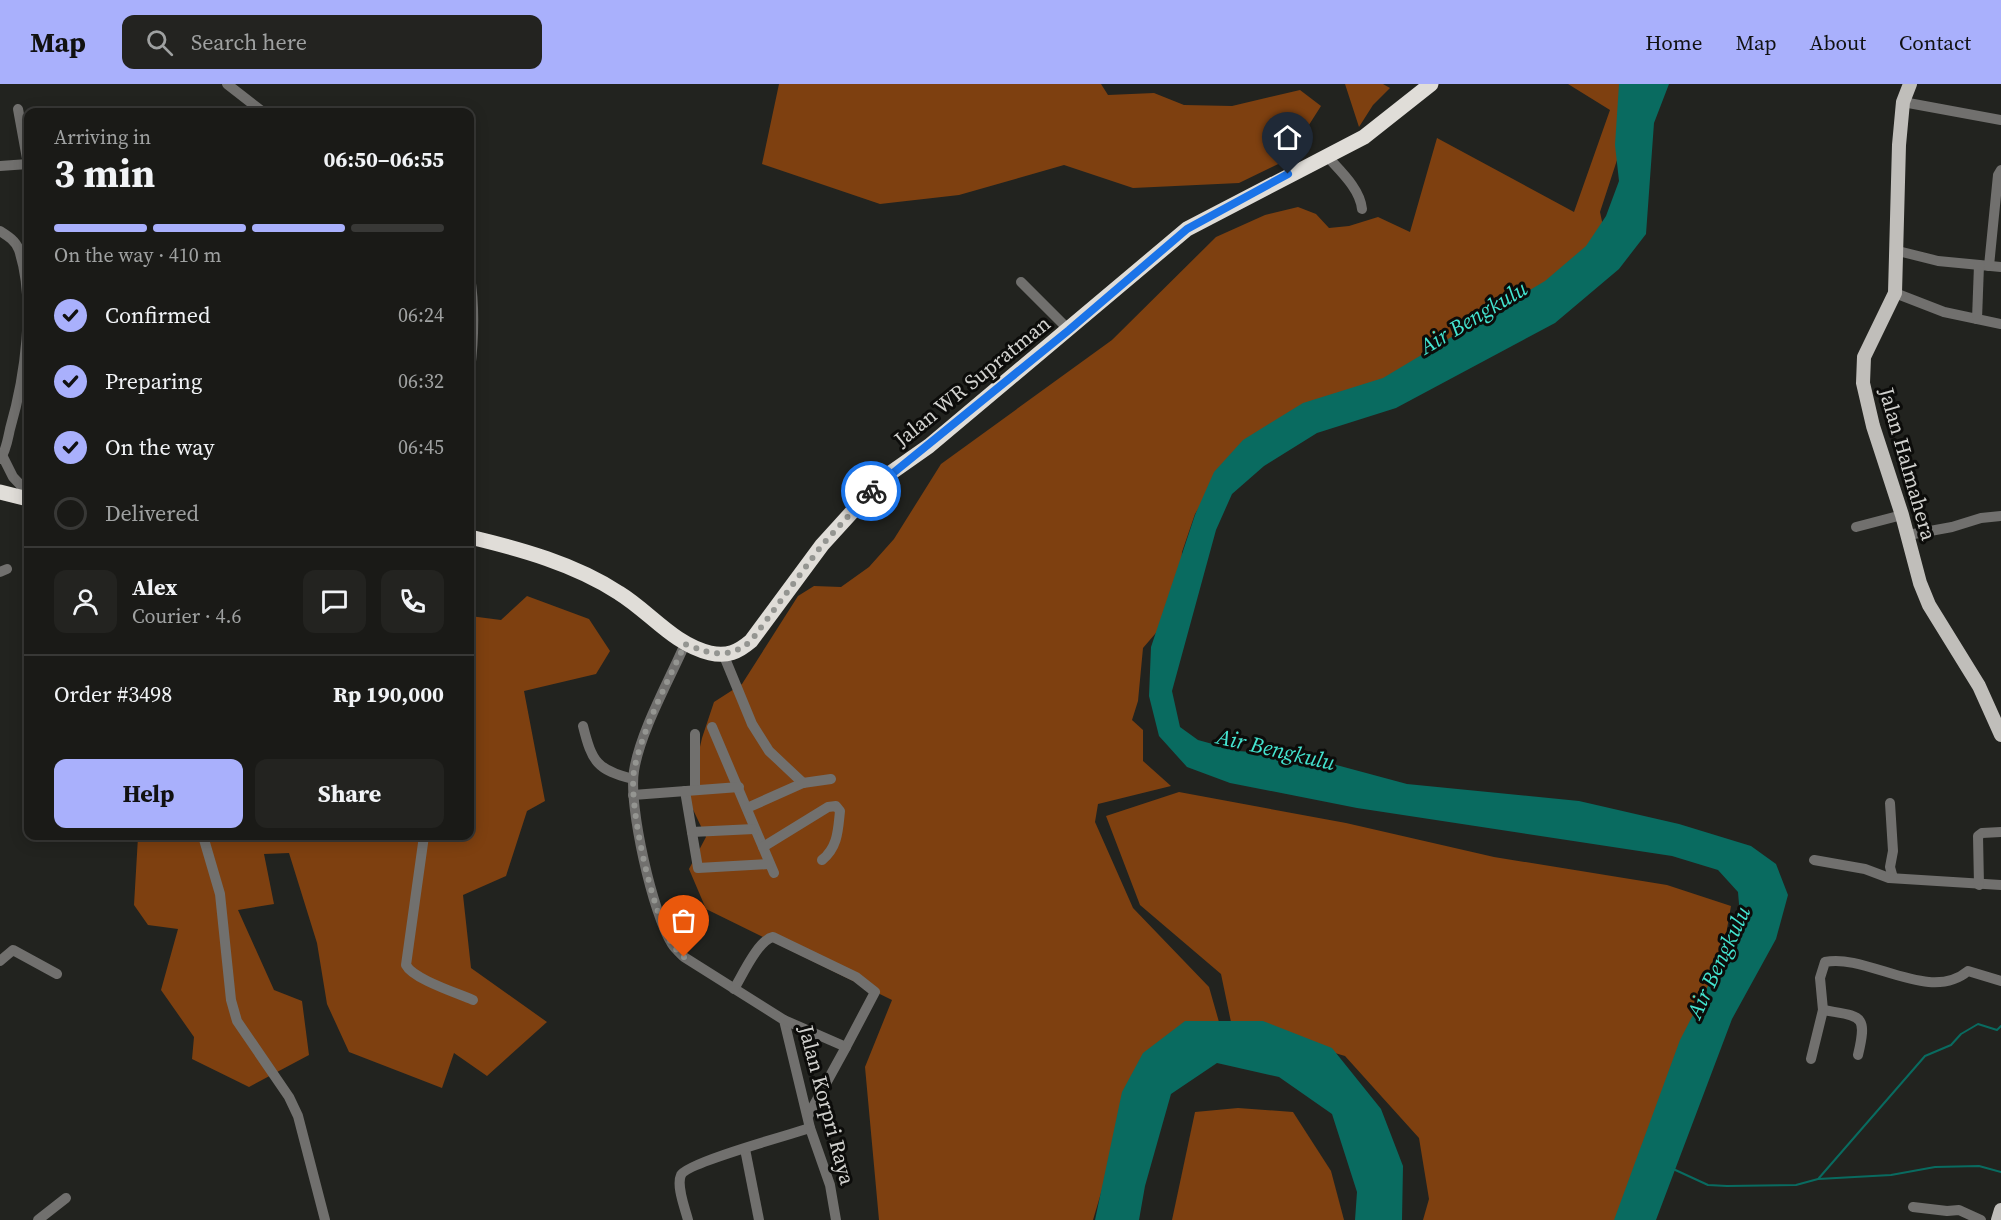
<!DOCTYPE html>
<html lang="en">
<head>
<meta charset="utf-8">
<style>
  :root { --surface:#1a1a17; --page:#232320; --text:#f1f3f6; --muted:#9fa1a1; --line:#383836; --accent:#a9b0fc }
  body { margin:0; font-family:"Source Serif 4",serif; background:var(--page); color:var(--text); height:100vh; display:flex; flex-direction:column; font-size:22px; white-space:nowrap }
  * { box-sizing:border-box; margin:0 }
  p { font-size:20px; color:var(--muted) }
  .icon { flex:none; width:33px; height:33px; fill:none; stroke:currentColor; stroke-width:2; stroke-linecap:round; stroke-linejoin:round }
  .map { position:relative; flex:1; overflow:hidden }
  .sheet { position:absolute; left:24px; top:24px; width:450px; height:732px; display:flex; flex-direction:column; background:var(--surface); border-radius:12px; box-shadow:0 3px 15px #0003,0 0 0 2px var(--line) }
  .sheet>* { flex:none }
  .pin { position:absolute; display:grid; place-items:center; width:51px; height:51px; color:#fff; margin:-62px -26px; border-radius:50% 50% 50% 0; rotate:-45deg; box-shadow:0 0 6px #0007 }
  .pin .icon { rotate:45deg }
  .courier { position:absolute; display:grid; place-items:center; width:60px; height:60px; margin:-30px; border:4px solid #1a73e8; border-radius:50%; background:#fff; color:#222; box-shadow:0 2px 8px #0007 }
  .overview em { font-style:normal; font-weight:700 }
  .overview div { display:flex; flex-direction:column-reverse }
  .overview { display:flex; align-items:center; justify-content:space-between; height:102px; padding:0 30px }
  h1 { font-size:39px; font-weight:700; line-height:45px }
  .bar { display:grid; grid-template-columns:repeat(4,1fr); gap:9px 6px; align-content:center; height:72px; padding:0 30px }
  .bar i { height:8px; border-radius:4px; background:var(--line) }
  .bar .selected { background:var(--accent) }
  .bar p { grid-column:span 4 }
  .line { display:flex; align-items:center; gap:15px; padding:0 30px; border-top:2px solid var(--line) }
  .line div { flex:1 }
  .round { display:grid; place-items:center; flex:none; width:63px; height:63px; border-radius:12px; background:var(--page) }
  ol { padding:0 30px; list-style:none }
  li { display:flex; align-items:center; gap:18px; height:66px }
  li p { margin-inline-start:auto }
  li .icon { padding:6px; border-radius:50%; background:var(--accent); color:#111; stroke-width:4 }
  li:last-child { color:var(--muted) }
  li i { width:33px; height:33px; border:3px solid var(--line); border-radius:50% }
  .action { display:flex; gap:12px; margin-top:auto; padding:12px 30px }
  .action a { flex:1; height:69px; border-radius:12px; background:var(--accent); color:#111; font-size:24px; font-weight:700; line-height:69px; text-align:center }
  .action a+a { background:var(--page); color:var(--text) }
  header { display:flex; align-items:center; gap:36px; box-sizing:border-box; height:84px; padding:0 30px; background:var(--accent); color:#111 }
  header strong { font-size:28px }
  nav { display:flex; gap:33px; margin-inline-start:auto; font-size:21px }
  .search { width:420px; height:54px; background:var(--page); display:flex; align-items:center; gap:15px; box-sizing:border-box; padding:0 21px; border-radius:12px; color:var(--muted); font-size:22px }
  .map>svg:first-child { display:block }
</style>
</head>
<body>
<header>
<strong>Map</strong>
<div class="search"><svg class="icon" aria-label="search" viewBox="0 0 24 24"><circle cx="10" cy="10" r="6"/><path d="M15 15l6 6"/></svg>Search here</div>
<nav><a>Home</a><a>Map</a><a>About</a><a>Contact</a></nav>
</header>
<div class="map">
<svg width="2001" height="1136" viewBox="0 0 2001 1136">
  <rect width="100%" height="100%" fill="#22231f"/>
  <g fill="#7e4010">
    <polygon points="779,0 1101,0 1108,11 1154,9 1184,21 1232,22 1300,6 1321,22 1307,44 1309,65 1239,99 1133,104 1064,81 959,111 880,120 762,80"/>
    <polygon points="1345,0 1383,0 1390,4 1373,21 1359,43"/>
    <polygon points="1568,0 1627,0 1618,73 1600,128 1606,156 1576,184 1210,406 1195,430 1182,468 1179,522 1143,564 1138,617 1132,636 1143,646 1143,677 1171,702 1098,720 1095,738 1133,824 1209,903 1221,945 1131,1008 1093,1136 879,1136 865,983 892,916 706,825 689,785 706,753 688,715 702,654 714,618 742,600 798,512 814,502 841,503 869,483 894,455 941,380 1112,256 1216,153 1265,131 1298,123 1316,130 1329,144 1349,142 1378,133 1410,148 1437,54 1574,128 1610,26"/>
    <polygon points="527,512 589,535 610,567 596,590 524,607 545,717 527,727 506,792 463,811 471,884 547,938 487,992 454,969 442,1004 349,968 327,920 317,859 289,769 264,770 274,820 238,826 274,906 302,917 309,971 249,1003 192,975 194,953 161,906 178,845 148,841 134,821 138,753 135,752 470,752 470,532 501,536"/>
    <polygon points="1179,708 1346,739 1494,773 1667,801 1731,822 1720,885 1622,1136 1423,1136 1429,1115 1419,1054 1345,972 1231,938 1221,890 1140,821 1106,732"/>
    <polygon points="1238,1024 1293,1028 1331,1087 1344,1136 1172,1136 1195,1028"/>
  </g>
  <g fill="#096b60">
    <polygon points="1619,0 1669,0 1654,39 1646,150 1619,185 1555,239 1396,324 1317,349 1264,382 1232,410 1216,446 1172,607 1180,643 1198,656 1238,667 1303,672 1407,700 1579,717 1679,740 1751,762 1776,780 1788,811 1776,855 1732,935 1656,1136 1614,1136 1680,956 1724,871 1740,832 1738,808 1718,786 1672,772 1357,724 1230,699 1187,683 1159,652 1149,612 1151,563 1195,431 1214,388 1243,356 1303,319 1383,294 1545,197 1586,162 1606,132 1619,97 1615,61"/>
    <polygon points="1185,937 1263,937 1332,964 1381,1025 1403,1082 1402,1136 1355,1136 1357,1108 1332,1030 1279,993 1217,979 1171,1010 1145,1102 1139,1136 1095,1136 1122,1008 1143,969"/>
  </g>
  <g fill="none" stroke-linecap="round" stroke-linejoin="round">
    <g stroke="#096b60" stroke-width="2">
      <polyline points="1671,1084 1708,1101 1727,1102 1796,1101 1818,1095 1891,1091 1935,1083 1979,1082 2001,1088"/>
      <polyline points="1819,1094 1925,972 1951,961 1961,950 1978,940 1997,946 2001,942"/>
    </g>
    <g stroke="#71706e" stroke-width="10">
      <polyline points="227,0 263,28"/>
      <polyline points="1903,18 2001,36"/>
      <polyline points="18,25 28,80"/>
      <path d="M1326 71C1339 86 1360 104 1362 125"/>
      <polyline points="0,82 28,80"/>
      <path d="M0 147C8 152 16 157 19 166 36 218 25 293 10 345 8 354 6 368 0 375"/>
      <polyline points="1898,167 1938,177 2001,183"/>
      <polyline points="1989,182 1998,91 2001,86"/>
      <path d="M470 192C475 224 474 254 470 287"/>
      <polyline points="1021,198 1069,246"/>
      <polyline points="1895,209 1944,228 2001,240"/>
      <polyline points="1977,235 1979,181"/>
      <polyline points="3,373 13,393 28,409"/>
      <polyline points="1856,443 1902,431"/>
      <polyline points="1908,451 1952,443 1981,434 2001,432"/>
      <polyline points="0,488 7,485"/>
      <path d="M685 560C669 597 640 648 634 687 628 721 653 831 672 860 675 865 680 869 684 873L784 936 810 1044 830 1101 836 1136"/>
      <polyline points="724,572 752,640 769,667 803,699"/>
      <path d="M583 642C592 678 597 686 633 695"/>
      <polyline points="712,643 774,789"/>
      <polyline points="695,650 695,706"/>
      <polyline points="685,707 698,784 769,780"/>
      <polyline points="633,711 739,703"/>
      <polyline points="1890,719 1893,767 1890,783 1893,794"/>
      <polyline points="747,724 803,699 831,695"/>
      <polyline points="692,748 754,745"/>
      <polyline points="203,752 220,810 231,916 237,937 289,1013 298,1032 325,1136"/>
      <path d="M424 752 406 881C413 895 457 909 473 916"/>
      <path d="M763 763 828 723 836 722 840 727C838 746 838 763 822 776"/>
      <polyline points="1814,776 1865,785 1889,794 2001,801"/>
      <polyline points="1979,801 1978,752 1982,749 2001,748"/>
      <polyline points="0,877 13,866 57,890"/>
      <path d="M734 905C742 892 758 856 773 853L856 893 875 908 846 963"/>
      <path d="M1823 926C1861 933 1868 929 1858 971"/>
      <polyline points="784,936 846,963 808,1032"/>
      <path d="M1811 975 1823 926 1820 894 1825 878C1867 869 1929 920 1968 887L2001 897"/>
      <polyline points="745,1065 759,1136"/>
      <polyline points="1913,1123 1947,1127 1959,1126 1981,1136"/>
      <polyline points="38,1136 66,1114"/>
      <path d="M688 1136C685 1124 676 1102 681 1091 686 1079 792 1050 810 1044"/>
    </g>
    <g stroke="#c0beba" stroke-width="14">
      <polyline points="1910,0 1903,18 1899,61 1895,209 1864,273 1863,299 1873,342 1902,431 1920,499 1929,521 1979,602 2001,651"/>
      <polyline points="1998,1136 2001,1126"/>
    </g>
    <g stroke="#e0ddd8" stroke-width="15">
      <polyline points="0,408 28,415"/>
      <path d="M470 453C520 465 575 480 619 509 650 528 673 560 710 569 727 573 738 568 751 557L822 461 882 395 929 362 1187 145 1364 53 1431 0"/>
    </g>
  </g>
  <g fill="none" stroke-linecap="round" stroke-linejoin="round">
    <path stroke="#949591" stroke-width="6" stroke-dasharray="0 10.8" d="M684 873C680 869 675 865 672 860 653 831 628 721 634 687 641 648 668 597 685 560 710 570 728 576 751 557L822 461 871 407"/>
    <polyline stroke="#1a73e8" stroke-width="8" points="871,407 1069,246 1187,145 1288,90"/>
  </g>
  <g text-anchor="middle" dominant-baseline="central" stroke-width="6" stroke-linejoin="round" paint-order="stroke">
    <g font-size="21" fill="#d2d2cf" stroke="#0c0c0a">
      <text transform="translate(972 297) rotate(-39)">Jalan WR Supratman</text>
      <text transform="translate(1908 380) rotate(74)">Jalan Halmahera</text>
      <text transform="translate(827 1021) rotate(75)">Jalan Korpri Raya</text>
    </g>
    <g font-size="22" font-style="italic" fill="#44e4d0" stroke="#0c0c0a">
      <text transform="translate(1473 233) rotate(-31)">Air Bengkulu</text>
      <text transform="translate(1276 665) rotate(13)">Air Bengkulu</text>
      <text transform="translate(1718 878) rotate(-65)">Air Bengkulu</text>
    </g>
  </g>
</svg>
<div class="pin" style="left:684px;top:873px;background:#ea580c"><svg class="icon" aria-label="bag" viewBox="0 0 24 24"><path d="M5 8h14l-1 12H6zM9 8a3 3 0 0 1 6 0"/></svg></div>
<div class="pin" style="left:1288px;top:90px;background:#1f2937"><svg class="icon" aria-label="home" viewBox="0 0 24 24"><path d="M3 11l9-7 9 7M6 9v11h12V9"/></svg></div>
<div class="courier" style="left:871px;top:407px"><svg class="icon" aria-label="bike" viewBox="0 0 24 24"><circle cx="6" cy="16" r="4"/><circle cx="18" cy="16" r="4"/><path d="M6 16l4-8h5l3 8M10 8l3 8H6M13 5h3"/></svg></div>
<section class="sheet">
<div class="overview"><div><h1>3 min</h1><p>Arriving in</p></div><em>06:50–06:55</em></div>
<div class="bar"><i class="selected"></i><i class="selected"></i><i class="selected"></i><i></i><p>On the way · 410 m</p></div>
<ol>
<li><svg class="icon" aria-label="check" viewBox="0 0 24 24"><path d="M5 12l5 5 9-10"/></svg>Confirmed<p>06:24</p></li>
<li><svg class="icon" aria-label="check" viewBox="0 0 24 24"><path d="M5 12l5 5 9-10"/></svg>Preparing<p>06:32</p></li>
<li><svg class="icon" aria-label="check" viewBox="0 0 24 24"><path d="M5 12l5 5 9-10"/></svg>On the way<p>06:45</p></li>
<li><i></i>Delivered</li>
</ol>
<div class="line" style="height:108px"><a class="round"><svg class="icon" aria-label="person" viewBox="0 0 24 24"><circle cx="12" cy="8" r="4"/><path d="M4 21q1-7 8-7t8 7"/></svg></a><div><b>Alex</b><p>Courier · 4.6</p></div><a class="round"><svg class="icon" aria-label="chat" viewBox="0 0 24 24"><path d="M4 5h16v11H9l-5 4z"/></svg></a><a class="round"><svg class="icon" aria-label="phone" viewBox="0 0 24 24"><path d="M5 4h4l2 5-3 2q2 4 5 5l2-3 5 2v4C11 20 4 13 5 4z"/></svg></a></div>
<div class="line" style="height:78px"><div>Order #3498</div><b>Rp 190,000</b></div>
<div class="action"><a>Help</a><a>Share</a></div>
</section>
</div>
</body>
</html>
